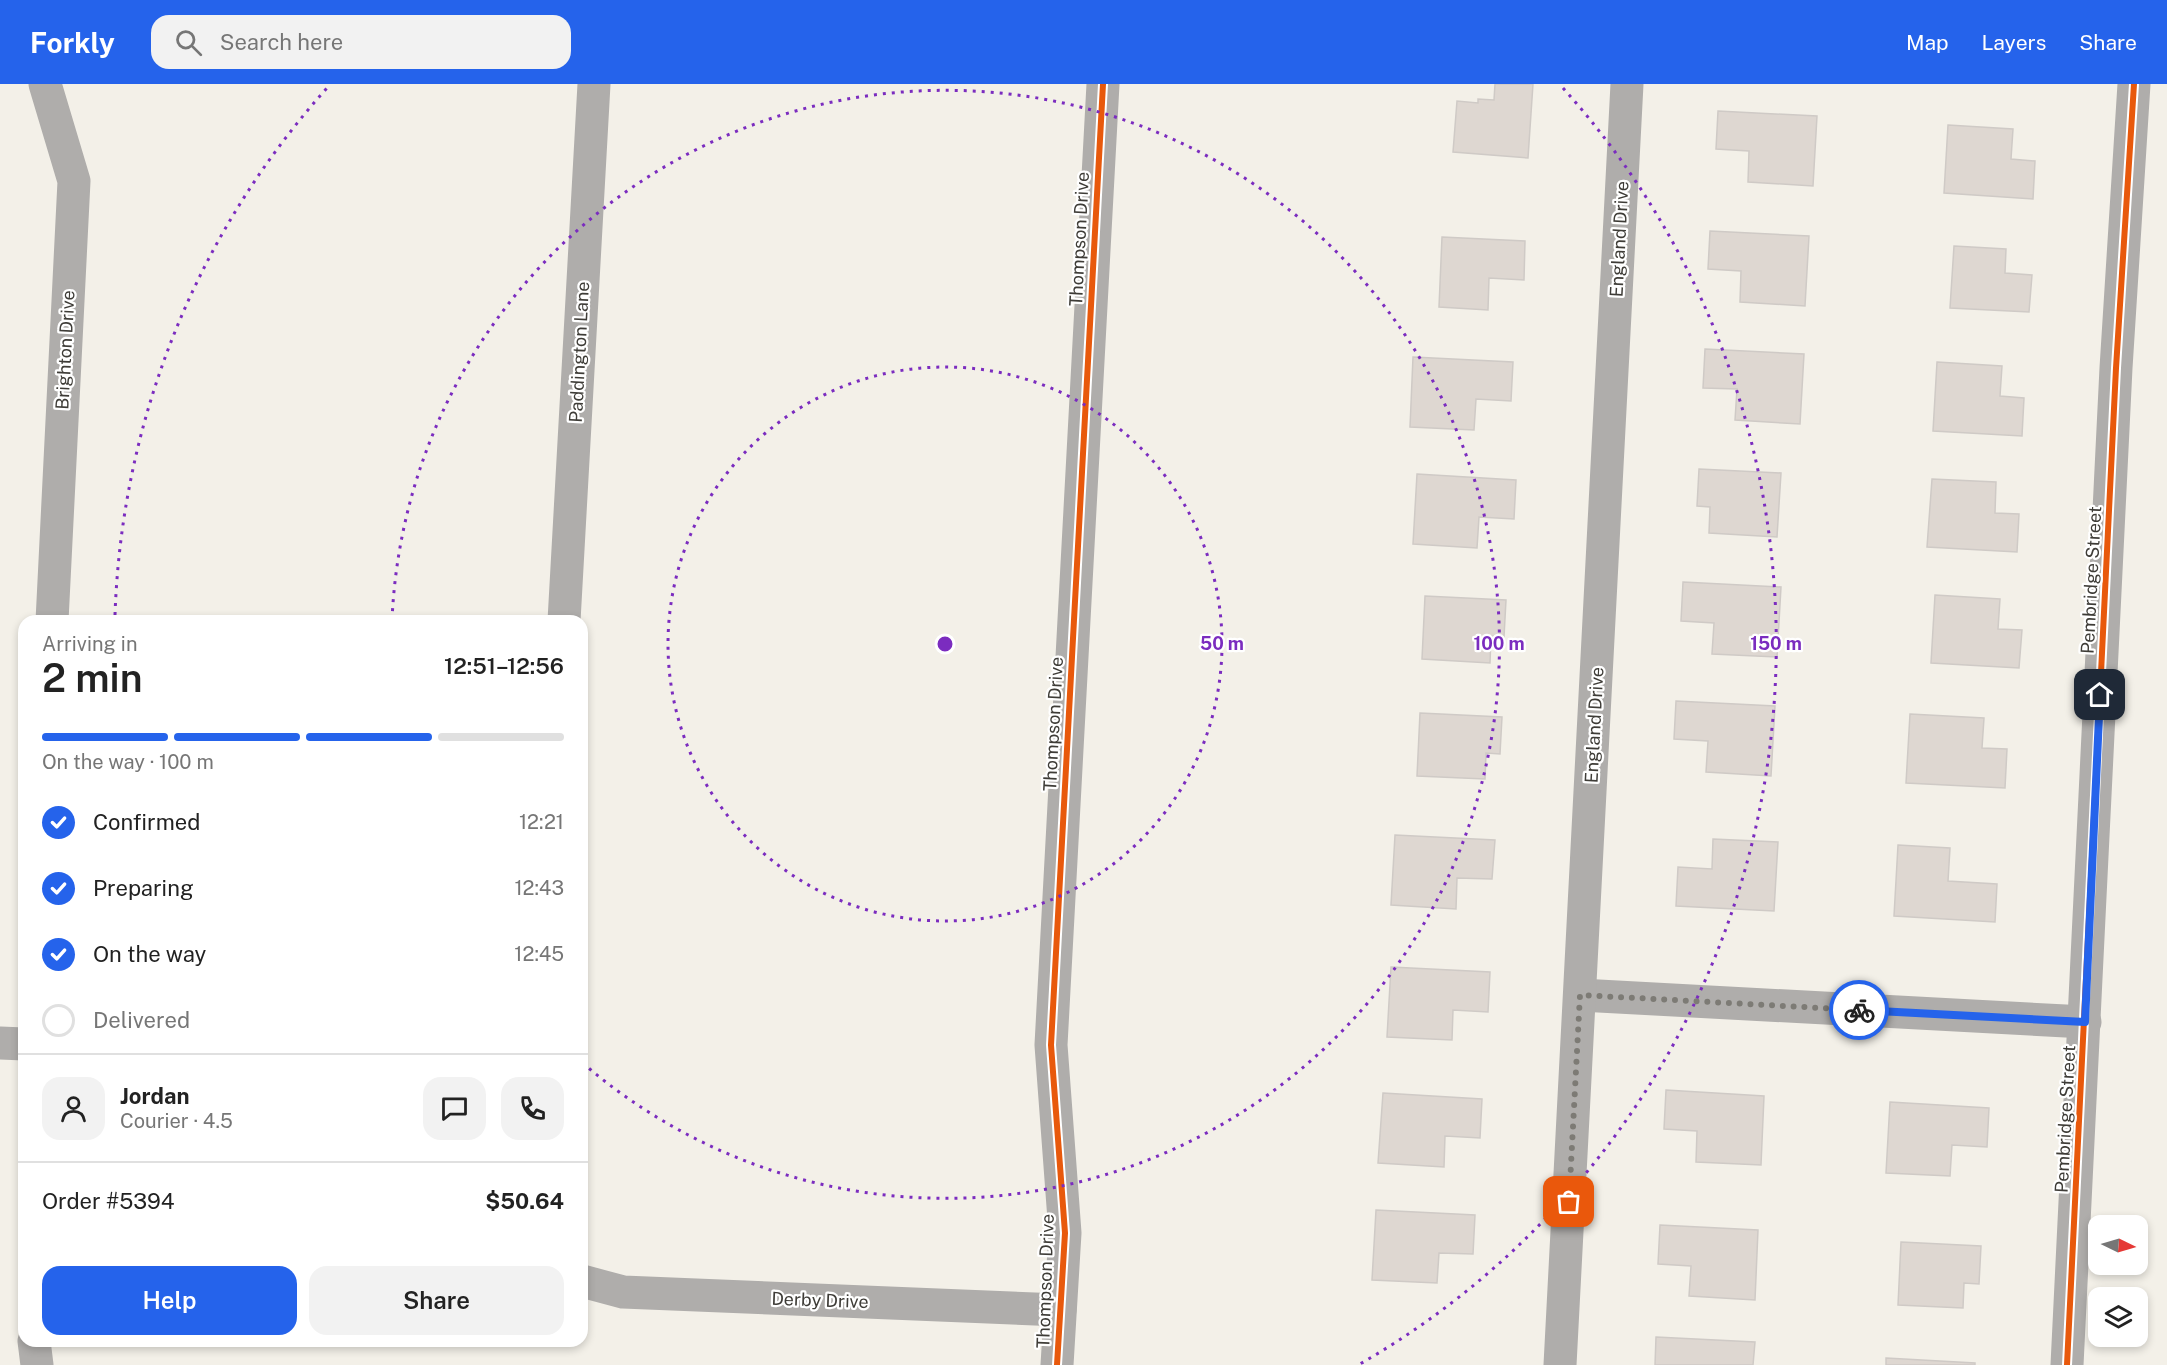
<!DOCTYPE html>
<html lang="en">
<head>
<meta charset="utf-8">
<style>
  :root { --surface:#fff; --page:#f2f2f2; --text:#222; --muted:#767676; --line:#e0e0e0; --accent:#2563eb }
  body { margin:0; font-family:"Public Sans",sans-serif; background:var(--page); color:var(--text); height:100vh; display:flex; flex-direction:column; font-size:22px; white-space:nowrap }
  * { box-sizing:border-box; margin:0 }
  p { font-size:20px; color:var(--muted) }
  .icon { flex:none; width:33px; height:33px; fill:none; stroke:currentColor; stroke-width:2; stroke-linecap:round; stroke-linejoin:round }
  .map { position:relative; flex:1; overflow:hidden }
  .panel { position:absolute; left:18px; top:531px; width:570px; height:732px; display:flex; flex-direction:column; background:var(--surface); border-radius:18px; box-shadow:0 3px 9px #0003 }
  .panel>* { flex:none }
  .needle { width:39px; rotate:95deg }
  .buttons { position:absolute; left:2088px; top:1131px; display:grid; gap:12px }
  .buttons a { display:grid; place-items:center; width:60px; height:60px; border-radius:12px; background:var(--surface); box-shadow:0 3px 9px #0003; font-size:30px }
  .pin { position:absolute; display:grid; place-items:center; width:51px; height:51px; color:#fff; margin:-26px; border-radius:12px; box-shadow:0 3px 9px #0006 }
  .courier { position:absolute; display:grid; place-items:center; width:60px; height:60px; margin:-30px; border:4px solid #2563eb; border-radius:50%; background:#fff; color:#222; box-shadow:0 2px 8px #0007 }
  .headline em { font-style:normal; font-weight:600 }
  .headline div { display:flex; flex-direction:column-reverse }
  .headline { display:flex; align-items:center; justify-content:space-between; height:102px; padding:0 24px }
  h1 { font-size:39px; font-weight:600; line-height:45px }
  .bar { display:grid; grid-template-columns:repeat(4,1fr); gap:9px 6px; align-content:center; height:72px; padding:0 24px }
  .bar i { height:8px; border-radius:4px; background:var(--line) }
  .bar .selected { background:var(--accent) }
  .bar p { grid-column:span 4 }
  .line { display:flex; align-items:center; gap:15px; padding:0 24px; border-top:2px solid var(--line) }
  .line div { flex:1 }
  .round { display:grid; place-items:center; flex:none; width:63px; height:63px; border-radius:18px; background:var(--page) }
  ol { padding:0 24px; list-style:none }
  li { display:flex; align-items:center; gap:18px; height:66px }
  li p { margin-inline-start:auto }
  li .icon { padding:6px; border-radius:50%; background:var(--accent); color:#fff; stroke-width:4 }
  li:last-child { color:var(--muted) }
  li i { width:33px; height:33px; border:3px solid var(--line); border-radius:50% }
  .button { display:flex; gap:12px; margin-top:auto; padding:12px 24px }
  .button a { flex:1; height:69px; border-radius:18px; background:var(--accent); color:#fff; font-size:24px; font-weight:600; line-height:69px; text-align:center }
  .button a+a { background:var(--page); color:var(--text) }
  header { display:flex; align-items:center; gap:36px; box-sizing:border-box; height:84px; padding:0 30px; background:var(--accent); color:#fff }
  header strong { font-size:28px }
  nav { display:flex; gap:33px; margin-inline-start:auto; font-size:21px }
  .search { width:420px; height:54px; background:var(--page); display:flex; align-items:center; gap:15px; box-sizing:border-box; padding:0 21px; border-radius:18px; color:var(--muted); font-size:22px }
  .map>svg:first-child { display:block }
</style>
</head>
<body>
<header>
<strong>Forkly</strong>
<div class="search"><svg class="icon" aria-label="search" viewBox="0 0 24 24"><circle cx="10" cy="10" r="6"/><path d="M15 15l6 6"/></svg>Search here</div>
<nav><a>Map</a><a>Layers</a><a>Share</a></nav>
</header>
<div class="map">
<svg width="2167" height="1281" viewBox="0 0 2167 1281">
  <rect width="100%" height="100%" fill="#f3f0e8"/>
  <g fill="#ded7d1" stroke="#cfcac6" stroke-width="1.5">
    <polygon points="1495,0 1533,0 1528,74 1453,68 1457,17 1478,19 1478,15 1494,16"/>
    <polygon points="1718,27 1817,32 1813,102 1748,98 1749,67 1716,65"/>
    <polygon points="1948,41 2013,45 2011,75 2035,77 2033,115 1944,109"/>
    <polygon points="1710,147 1809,152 1805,222 1740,218 1741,187 1708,185"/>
    <polygon points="1442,153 1525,157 1524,196 1489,194 1488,226 1439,223"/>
    <polygon points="1954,162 2006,165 2005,189 2032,191 2029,228 1950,224"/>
    <polygon points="1705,265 1804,270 1800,340 1735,336 1737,305 1703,304"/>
    <polygon points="1413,273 1513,278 1511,317 1476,315 1474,346 1410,343"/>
    <polygon points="1937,278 2002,282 2000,312 2024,314 2022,352 1933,347"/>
    <polygon points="1699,385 1781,389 1777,453 1709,449 1710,423 1697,422"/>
    <polygon points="1417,390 1516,396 1514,435 1479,433 1477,464 1413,460"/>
    <polygon points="1932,395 1996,398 1995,429 2019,430 2017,468 1927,463"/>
    <polygon points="1683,498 1781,503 1777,573 1712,570 1714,539 1681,537"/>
    <polygon points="1935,511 2000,515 1998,545 2022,546 2019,584 1931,579"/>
    <polygon points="1425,512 1506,516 1504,553 1491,552 1490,579 1422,575"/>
    <polygon points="1676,617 1775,622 1771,692 1706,688 1708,657 1674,655"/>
    <polygon points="1420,629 1502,633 1500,670 1486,669 1485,695 1417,692"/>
    <polygon points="1910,630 1984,634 1982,664 2007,665 2005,704 1906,699"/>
    <polygon points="1395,751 1495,756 1492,795 1457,794 1456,825 1391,821"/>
    <polygon points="1713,755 1778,758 1774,827 1676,822 1678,783 1712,785"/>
    <polygon points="1898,761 1950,764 1948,797 1997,800 1995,838 1894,832"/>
    <polygon points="1391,883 1490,888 1488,928 1453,926 1452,956 1387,953"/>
    <polygon points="1666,1006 1764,1012 1761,1081 1696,1078 1697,1047 1664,1045"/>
    <polygon points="1383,1009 1482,1015 1480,1054 1445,1052 1444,1083 1378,1079"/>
    <polygon points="1890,1018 1989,1024 1987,1063 1952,1061 1950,1092 1886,1089"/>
    <polygon points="1376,1126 1475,1131 1473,1170 1439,1169 1437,1199 1372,1196"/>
    <polygon points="1660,1141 1758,1146 1755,1216 1689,1212 1691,1182 1658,1180"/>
    <polygon points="1901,1158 1981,1162 1979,1200 1964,1199 1963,1224 1898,1221"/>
    <polygon points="1656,1253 1755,1258 1753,1281 1655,1281"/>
    <polygon points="1886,1274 1975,1279 1975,1281 1886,1281"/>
  </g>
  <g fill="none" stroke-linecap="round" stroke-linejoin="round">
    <g stroke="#afadab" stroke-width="33">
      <polyline points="45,0 74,97 52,537"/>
      <polyline points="564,537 594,0"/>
      <polyline points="1580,911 2085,938"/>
      <polyline points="0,959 24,960"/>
      <polyline points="582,1197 623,1208 1060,1226"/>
      <polyline points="34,1257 37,1281"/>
      <polyline points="1057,1281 1065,1149 1051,961 1103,0"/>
      <polyline points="1560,1281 1627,0"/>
      <polyline points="2067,1281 2116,284 2134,0"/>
    </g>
    <g stroke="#fff" stroke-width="10">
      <g id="cycleway">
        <polyline points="1057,1281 1065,1149 1051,961 1103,0"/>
        <polyline points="2067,1281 2116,284 2134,0"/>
      </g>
    </g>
    <use href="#cycleway" stroke="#e8590c" stroke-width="6"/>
  </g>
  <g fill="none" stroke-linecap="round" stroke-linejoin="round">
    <polyline stroke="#7d7b75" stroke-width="6" stroke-dasharray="0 10.8" points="1569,1118 1580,911 1859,926"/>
    <polyline stroke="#2563eb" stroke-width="8" points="1859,926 2085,938 2100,611"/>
  </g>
  <g fill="none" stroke="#7b2cbf" stroke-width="3" stroke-dasharray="3 6">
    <circle cx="945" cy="560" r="277"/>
    <path d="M392 536A554 554 0 1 1 585 981"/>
    <path d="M115 531A831 831 0 0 1 327 4M1563 4A831 831 0 0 1 1360 1280"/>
  </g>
  <g text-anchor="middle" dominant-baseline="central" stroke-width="4.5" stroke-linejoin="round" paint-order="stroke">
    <g font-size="18" fill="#3e3c37" stroke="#fff">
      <text transform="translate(1079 155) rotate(-87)">Thompson Drive</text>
      <text transform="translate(1619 155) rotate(-87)">England Drive</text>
      <text transform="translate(65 266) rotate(-87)">Brighton Drive</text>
      <text transform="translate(579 268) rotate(-87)">Paddington Lane</text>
      <text transform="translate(2091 496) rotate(-87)">Pembridge Street</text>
      <text transform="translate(1053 640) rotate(-87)">Thompson Drive</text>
      <text transform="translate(1594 641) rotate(-87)">England Drive</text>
      <text transform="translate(2065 1035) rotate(-87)">Pembridge Street</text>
      <text transform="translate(1045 1197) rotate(-88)">Thompson Drive</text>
      <text transform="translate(820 1216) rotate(2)">Derby Drive</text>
    </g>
  </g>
  <circle cx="945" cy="560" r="9" fill="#7b2cbf" stroke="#fff" stroke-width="3"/>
  <g font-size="18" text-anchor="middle" font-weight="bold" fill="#7b2cbf" stroke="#fff" stroke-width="4.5" stroke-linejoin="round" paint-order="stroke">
    <text x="1222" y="566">50 m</text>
    <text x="1499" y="566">100 m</text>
    <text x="1776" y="566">150 m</text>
  </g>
</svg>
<div class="buttons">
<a><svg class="needle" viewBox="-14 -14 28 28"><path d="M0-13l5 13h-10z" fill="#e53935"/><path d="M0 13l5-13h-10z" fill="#767676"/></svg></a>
<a><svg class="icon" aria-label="layers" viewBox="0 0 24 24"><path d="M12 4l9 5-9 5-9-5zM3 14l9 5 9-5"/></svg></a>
</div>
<div class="pin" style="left:1569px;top:1118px;background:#ea580c"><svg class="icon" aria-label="bag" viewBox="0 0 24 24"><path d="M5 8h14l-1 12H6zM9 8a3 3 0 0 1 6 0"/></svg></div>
<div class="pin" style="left:2100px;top:611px;background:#1f2937"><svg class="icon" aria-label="home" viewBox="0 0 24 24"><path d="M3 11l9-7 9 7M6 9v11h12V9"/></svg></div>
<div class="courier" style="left:1859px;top:926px"><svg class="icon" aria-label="bike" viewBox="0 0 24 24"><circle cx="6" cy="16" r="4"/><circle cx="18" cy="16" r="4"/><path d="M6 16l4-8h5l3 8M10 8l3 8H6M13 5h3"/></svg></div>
<section class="panel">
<div class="headline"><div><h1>2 min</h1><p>Arriving in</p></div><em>12:51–12:56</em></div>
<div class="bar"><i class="selected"></i><i class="selected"></i><i class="selected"></i><i></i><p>On the way · 100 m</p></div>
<ol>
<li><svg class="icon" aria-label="check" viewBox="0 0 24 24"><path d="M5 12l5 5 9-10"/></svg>Confirmed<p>12:21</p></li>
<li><svg class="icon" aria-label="check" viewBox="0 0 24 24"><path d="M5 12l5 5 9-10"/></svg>Preparing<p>12:43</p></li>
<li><svg class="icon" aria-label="check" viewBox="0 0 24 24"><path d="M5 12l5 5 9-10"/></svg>On the way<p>12:45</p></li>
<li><i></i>Delivered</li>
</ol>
<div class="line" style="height:108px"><a class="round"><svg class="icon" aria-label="person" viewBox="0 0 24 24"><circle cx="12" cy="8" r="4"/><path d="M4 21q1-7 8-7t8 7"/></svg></a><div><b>Jordan</b><p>Courier · 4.5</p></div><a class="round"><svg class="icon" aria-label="chat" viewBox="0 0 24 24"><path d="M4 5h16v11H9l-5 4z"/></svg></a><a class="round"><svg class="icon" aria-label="phone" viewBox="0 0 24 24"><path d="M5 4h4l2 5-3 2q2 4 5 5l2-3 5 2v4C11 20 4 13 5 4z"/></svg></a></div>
<div class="line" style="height:78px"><div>Order #5394</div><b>$50.64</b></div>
<div class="button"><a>Help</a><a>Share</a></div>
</section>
</div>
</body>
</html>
